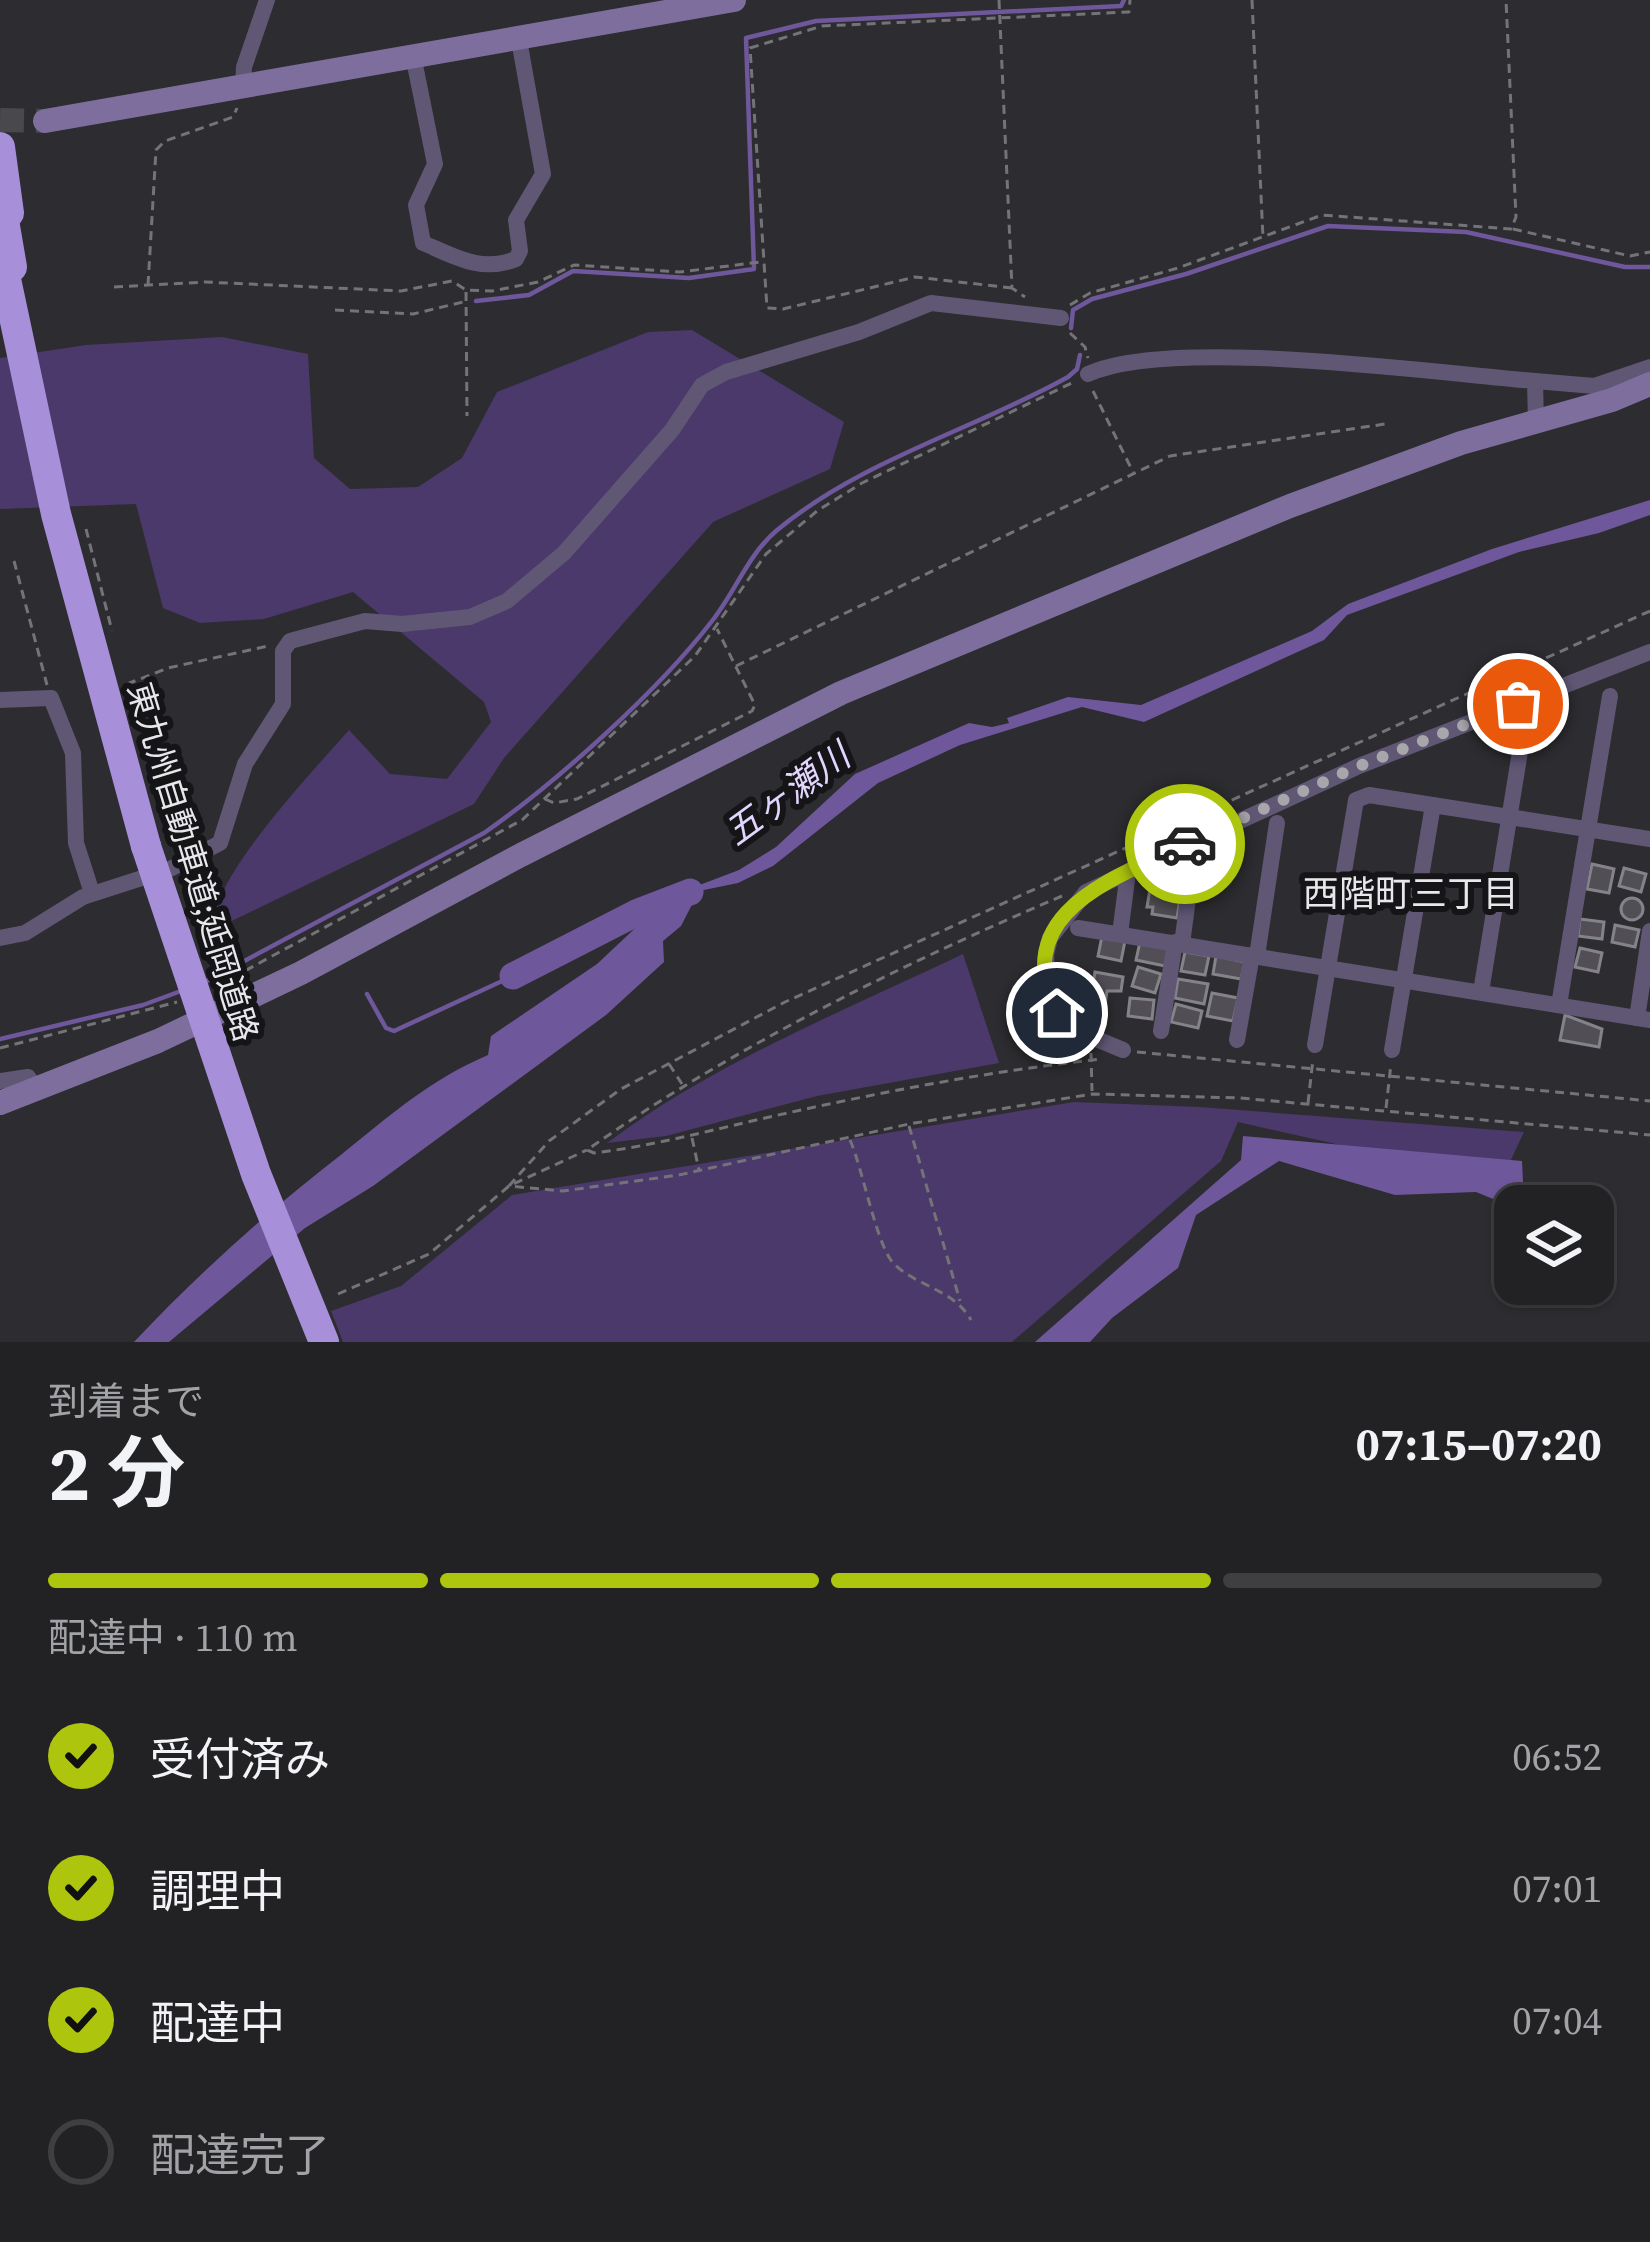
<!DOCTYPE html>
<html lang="ja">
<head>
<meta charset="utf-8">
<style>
  :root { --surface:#222124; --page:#2e2e31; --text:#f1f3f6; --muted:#a2a3a6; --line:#3f3e41; --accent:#adc60d }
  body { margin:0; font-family:"Source Serif 4","Noto Sans JP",serif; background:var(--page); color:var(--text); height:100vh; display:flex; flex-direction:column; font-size:45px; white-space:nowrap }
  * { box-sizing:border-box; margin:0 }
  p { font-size:39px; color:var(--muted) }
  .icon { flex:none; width:66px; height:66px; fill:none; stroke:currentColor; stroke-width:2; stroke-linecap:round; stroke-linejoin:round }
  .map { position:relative; height:1342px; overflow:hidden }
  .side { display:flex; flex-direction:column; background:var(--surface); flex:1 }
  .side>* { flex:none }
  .tools { position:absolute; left:1494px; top:1185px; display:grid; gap:24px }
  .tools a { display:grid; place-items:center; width:120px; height:120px; border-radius:24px; background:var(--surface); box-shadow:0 3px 9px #0004,0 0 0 3px var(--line); font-size:60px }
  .pin { position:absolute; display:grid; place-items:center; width:102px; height:102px; color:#fff; margin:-51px; border:6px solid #fff; border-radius:50%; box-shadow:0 3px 12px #0007 }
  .courier { position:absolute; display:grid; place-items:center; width:120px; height:120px; margin:-60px; border:9px solid #adc60d; border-radius:50%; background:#fff; color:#222; box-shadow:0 3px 15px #0007 }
  .overview em { font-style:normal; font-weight:700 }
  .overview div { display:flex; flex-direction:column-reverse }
  .overview { display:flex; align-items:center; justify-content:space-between; height:204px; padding:0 48px }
  h1 { font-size:78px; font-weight:700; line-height:90px }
  .bar { display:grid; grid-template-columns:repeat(4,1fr); gap:18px 12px; align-content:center; height:144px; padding:0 48px }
  .bar i { height:15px; border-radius:9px; background:var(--line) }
  .bar .on { background:var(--accent) }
  .bar p { grid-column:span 4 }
  ol { padding:0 48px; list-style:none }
  li { display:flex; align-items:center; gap:36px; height:132px }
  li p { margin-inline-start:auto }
  li .icon { padding:12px; border-radius:50%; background:var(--accent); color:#111; stroke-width:4 }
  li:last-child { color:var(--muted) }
  li i { width:66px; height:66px; border:6px solid var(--line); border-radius:50% }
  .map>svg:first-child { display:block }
</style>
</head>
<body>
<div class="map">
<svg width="1650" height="1342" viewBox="0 0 1650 1342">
  <rect width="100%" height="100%" fill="#2d2c30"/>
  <g fill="#4a396a">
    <path d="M692 330 844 422 830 469 713 522 504 758 474 804 209 932C216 872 308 777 349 730L390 774 447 779 491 722 484 702 353 592 264 619 200 623 163 608 136 504 0 509V358L86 345 222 337 308 354 314 458 350 489 418 487 462 458 497 392 648 332Z"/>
    <path d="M963 954 999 1063 817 1096 666 1136 607 1143C713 1063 844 1011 963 954Z"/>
    <polygon points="1074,1102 1200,1107 1524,1132 1501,1181 1238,1122 1221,1161 1012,1342 343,1342 331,1311 401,1286 512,1195"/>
  </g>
  <g fill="#6e579b">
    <path d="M1650 500V515L1599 533 1519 552 1347 615 1324 640 1144 722 1082 707 960 745 878 783 773 866 738 883 699 891 681 926 663 941 664 962 606 1015 373 1186 305 1228 169 1342H134C199 1273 267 1212 342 1154 392 1114 428 1081 488 1055L491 1036 597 964 646 918 689 889 739 870 776 847 855 774 969 723 992 727 1009 723 1007 718 1068 697 1141 705 1312 631 1348 604 1492 549Z"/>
    <polygon points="1243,1136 1522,1161 1523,1182 1575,1206 1515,1208 1476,1192 1395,1195 1279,1161 1196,1215 1178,1268 1112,1318 1090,1342 1035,1342 1241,1160"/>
  </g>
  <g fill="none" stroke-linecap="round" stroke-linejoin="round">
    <g stroke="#6e579b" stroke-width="4.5">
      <polyline points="476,301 529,295 573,271 689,278 754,269 746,38 816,21 1121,6 1124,0"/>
      <polyline points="1071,328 1073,310 1092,299 1186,274 1328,226 1466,232 1625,267 1650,267"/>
      <path d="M203 983 484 833C557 782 658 691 712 621 735 592 748 555 776 531 861 460 973 430 1068 377L1077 369 1080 355"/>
      <polyline points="367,994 386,1028 394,1031 513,976"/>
      <polyline points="0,1039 143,1005 181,991"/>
    </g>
    <polyline stroke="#6e579b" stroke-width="27" points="513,976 638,912 690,892"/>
  </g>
  <g fill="#514f55" stroke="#848389" stroke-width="3">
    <polygon points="1592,864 1614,869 1609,893 1587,889"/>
    <polygon points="1624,868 1646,874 1641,892 1619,886"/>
    <polygon points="1159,881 1182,884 1177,918 1152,914 1153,907 1147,907 1150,889 1157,891"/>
    <circle cx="1632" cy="909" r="11"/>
    <polygon points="1580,919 1604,922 1602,939 1578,936"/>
    <polygon points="1615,925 1639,930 1635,947 1612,942"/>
    <polygon points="1102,936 1125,941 1121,961 1098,956"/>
    <polygon points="1140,942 1169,948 1165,966 1136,960"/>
    <polygon points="1580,948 1602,953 1598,972 1575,967"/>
    <polygon points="1185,952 1209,956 1205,975 1181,971"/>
    <polygon points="1216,956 1245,962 1241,979 1213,974"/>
    <polygon points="1138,967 1161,974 1155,993 1132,986"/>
    <polygon points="1095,972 1123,977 1121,991 1107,991 1105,1005 1090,1002"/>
    <polygon points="1178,979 1208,984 1204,1004 1175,998"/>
    <polygon points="1212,993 1238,998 1233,1021 1207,1016"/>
    <polygon points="1130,998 1154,1000 1152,1019 1128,1016"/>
    <polygon points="1176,1004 1202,1011 1198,1028 1171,1022"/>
    <polygon points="1565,1015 1602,1029 1599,1047 1560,1040"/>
  </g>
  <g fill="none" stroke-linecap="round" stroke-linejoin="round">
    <polyline stroke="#49484c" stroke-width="24" stroke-dasharray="24 12" stroke-linecap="butt" points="0,120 45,121"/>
    <g stroke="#747377" stroke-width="3" stroke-dasharray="9 6" stroke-linecap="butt">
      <polyline points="999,0 1012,288 1025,297"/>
      <polyline points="1252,0 1263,238"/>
      <polyline points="1513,229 1630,256 1650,252"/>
      <polyline points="148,285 156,150 165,141 233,117 237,108"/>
      <polyline points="114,287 205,282 401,291 452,281 466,290 492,291 538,282 574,265 680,272 760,262"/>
      <polyline points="1012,288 915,277 783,309 767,308 750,48 822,26 1129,12 1130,0"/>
      <polyline points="466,292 467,416"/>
      <polyline points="1070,305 1090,293 1178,268 1322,215 1511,229 1516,217 1506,0"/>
      <polyline points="335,310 413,314 467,301"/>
      <polyline points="1070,333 1085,347 1088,358"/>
      <polyline points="1093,391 1133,472"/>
      <polyline points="86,529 112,631"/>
      <polyline points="14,561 47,685"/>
      <polyline points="1650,611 785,1002 621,1089 549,1141 509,1186 563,1191 679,1175 909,1124 1092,1094 1240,1098 1650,1135"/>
      <polyline points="736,666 1170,456 1385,424"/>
      <polyline points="127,684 168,668 268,646"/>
      <polyline points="137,721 154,773 188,845"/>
      <polyline points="545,799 554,803 577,799 752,711 755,705 717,629"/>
      <path d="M1062 896C898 966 733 1047 587 1150L594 1153C652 1146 708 1131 765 1118 876 1093 989 1071 1102 1059"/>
      <polyline points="219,985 522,820 695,656 766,554 817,511 862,483 1076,381"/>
      <polyline points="0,1048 177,1002"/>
      <polyline points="1137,1052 1650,1101"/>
      <polyline points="1091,1053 1092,1091"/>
      <polyline points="669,1064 682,1084"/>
      <polyline points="1308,1103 1313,1059"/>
      <polyline points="1386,1108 1391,1064"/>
      <polyline points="909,1126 960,1301"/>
      <polyline points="692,1138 699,1170"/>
      <path d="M850 1140C863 1169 877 1249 895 1265 919 1287 954 1290 971 1320"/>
      <polyline points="338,1294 429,1254 509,1186 587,1150"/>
    </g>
    <g stroke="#605775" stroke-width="16">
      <path d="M414 60 435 164 416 205 423 243C456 257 481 273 516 259L520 251 516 220 543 174 519 40"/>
      <polyline points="243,89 244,67 267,0"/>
      <path d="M1088 374C1170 336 1436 373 1535 381L1536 423"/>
      <polyline points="1535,381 1594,386 1650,367"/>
      <polyline points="0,700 51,698 73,753 76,843 92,893"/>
      <polyline points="1078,928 1650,1020"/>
      <polyline points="1120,934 1128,872"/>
      <polyline points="0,938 25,933 83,897 170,869 220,843 245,764 283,704 283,651 290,641 365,621 402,624 470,617 507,601 564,553 672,430 702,385 726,372 859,332 931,303 1061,318"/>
      <polyline points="1182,944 1193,861"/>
      <polyline points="1257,956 1277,823"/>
      <polyline points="1481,992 1524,727"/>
      <polyline points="1559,1005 1610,696"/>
      <polyline points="1637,1018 1650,931"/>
      <polyline points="1161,1031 1175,942"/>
      <polyline points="1237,1040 1252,955"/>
      <polyline points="1315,1045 1356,800 1369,795 1650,839"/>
      <polyline points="1123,1050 1070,1028 1049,996 1046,955 1050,938 1086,892 1359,766 1650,652"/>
      <polyline points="1392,1050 1433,805"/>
      <polyline points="0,1081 28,1077 36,1089"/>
    </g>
    <g stroke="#7d6e9e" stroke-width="24">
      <polyline points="45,121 734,0"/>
      <polyline points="0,1103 158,1041 301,973 521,855 841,693 1290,506 1461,443 1612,400 1650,384"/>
    </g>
    <g stroke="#a790d9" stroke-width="30">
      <polyline points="0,147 9,213"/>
      <polyline points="0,197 12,267"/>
      <polyline points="0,251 56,514 146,846"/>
    </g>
    <polyline stroke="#a790d9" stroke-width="30" points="146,846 256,1174 324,1342"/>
  </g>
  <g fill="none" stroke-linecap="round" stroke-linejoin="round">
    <polyline stroke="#a7a6aa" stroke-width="12" stroke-dasharray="0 21.6" points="1185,844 1359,766 1518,704"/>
    <path stroke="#adc60d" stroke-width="15" d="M1057 1013C1008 912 1114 879 1185 844"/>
  </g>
  <g text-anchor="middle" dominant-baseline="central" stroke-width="12" stroke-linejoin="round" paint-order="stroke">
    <g font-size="33" fill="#e8e7eb" stroke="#151417">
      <text transform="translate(193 862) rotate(73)">東九州自動車道;延岡道路</text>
    </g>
    <g font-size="36" font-style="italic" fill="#e2d6fe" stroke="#151417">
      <text transform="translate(787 794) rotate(-36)">五ヶ瀬川</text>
    </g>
    <g font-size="36" fill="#e8e7eb" stroke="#151417">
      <text x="1411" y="893">西階町三丁目</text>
    </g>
  </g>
</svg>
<div class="tools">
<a><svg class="icon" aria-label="layers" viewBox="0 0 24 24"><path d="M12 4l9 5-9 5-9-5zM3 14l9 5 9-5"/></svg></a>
</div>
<div class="pin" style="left:1518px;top:704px;background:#ea580c"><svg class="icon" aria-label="bag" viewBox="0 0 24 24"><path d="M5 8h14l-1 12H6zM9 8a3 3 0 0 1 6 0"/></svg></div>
<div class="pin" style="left:1057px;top:1013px;background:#1f2937"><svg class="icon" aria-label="home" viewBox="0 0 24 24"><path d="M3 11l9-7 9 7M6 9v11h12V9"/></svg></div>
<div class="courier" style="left:1185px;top:844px"><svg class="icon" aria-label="car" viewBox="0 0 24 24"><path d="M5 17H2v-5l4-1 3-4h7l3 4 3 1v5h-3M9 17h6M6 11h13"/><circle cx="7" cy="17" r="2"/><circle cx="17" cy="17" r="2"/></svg></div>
</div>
<section class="side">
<div class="overview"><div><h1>2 分</h1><p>到着まで</p></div><em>07:15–07:20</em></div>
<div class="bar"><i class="on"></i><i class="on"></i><i class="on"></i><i></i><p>配達中 · 110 m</p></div>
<ol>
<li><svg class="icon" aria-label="check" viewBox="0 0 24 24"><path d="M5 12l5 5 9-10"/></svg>受付済み<p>06:52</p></li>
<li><svg class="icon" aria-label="check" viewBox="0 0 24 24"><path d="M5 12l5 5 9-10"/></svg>調理中<p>07:01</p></li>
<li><svg class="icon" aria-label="check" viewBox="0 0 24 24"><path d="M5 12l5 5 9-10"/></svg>配達中<p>07:04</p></li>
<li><i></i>配達完了</li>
</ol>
</section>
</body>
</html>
